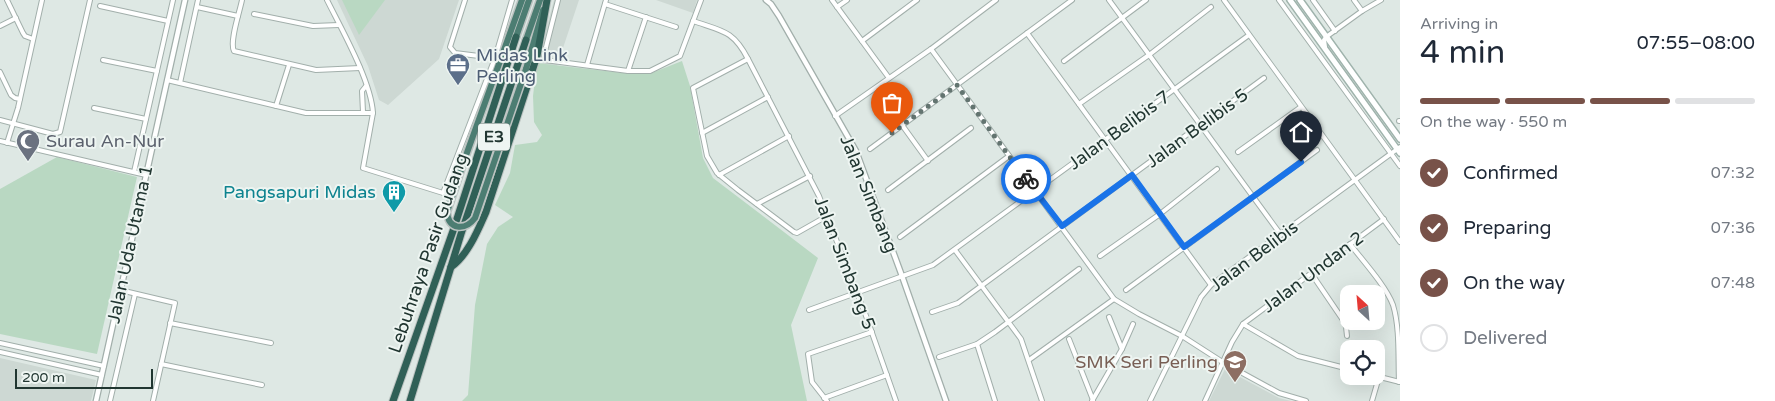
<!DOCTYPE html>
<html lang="en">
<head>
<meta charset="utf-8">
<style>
  :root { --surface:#fff; --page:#f2f2f3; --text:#1f2937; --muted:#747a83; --line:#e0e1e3; --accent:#785249 }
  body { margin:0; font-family:"Varela Round",sans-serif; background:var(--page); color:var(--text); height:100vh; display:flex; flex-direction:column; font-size:19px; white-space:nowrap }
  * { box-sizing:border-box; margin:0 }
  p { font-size:16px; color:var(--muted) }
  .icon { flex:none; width:28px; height:28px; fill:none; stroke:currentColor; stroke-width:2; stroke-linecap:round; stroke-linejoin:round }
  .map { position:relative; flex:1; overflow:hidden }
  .details { display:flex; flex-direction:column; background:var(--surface); width:375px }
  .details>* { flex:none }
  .needle { width:32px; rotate:334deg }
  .buttons { position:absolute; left:1340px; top:285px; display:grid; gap:10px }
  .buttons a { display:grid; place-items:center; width:45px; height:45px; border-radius:10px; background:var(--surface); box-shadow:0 5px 20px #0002; font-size:25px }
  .scale { position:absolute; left:15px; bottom:12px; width:138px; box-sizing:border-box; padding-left:5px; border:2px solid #213631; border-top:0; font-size:14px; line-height:18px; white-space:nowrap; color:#213631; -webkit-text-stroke:4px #eef5f2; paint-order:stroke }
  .pin { position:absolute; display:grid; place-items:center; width:42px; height:42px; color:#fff; margin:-51px -21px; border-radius:50% 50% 50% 0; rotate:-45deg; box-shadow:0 0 5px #0007 }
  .pin .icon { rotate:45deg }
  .courier { position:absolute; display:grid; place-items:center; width:50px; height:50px; margin:-25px; border:4px solid #1a73e8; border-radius:50%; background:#fff; color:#222; box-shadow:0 1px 6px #0007 }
  .summary em { font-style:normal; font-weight:600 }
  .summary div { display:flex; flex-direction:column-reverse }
  .summary { display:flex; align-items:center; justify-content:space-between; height:85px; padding:0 20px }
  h1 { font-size:32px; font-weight:600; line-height:38px }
  .bar { display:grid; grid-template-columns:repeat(4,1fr); gap:8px 5px; align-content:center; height:60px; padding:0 20px }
  .bar i { height:6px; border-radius:4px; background:var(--line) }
  .bar .on { background:var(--accent) }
  .bar p { grid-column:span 4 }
  ol { padding:0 20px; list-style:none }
  li { display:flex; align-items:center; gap:15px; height:55px }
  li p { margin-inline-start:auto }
  li .icon { padding:5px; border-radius:50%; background:var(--accent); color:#fff; stroke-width:4 }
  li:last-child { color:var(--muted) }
  li i { width:28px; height:28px; border:2px solid var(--line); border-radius:50% }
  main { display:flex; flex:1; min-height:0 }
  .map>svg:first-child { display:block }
</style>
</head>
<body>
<main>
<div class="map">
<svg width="1400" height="401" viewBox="0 0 1400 401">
  <rect width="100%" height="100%" fill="#dee8e4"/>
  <g fill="#cdd8d3">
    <polygon points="337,0 459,0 439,59 388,105 379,100 368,66"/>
    <polygon points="554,0 579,0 557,66 537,63"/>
    <polygon points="656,0 697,0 693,13"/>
    <polygon points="0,358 96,380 91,401 0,401"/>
    <polygon points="1225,369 1279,398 1291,401 1209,401"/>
  </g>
  <g fill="#b9d8c2">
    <polygon points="342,0 385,0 359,35"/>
    <polygon points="682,61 690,86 703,158 713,178 818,258 791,325 807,401 462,401 468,395 475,305 487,244 498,227 513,217 495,205 510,173 515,145 537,142 542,135 534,122 533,96 537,63 623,73 649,74"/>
    <polygon points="57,157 137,177 97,354 0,334 0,189"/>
  </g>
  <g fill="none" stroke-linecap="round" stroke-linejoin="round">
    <g stroke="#a2afab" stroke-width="6">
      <g id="minor">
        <polyline points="7,0 23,33 25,36 33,39"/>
        <path d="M242 0C240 11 229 42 234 51L316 70 360 68"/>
        <path d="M327 0C342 30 371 81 373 113L363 168 443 193 495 58 512 0"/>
        <polyline points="465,0 450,47 455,53 495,58"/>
        <polyline points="558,0 544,55 545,60 628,71 650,71 680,56 701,0"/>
        <polyline points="832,0 889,78"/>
        <polyline points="1109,0 1281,235"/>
        <polyline points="1224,0 1400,242"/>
        <polyline points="1279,0 1400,166"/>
        <polyline points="1313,0 1335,31"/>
        <polyline points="1354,0 1362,11"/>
        <polyline points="605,4 676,27"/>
        <polyline points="100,6 168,21"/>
        <polyline points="197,7 238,16"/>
        <polyline points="837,7 847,0"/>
        <polyline points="254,14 313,26 339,25"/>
        <path d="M693 21C722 31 733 30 748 59L819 196 865 313 896 401"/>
        <polyline points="0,26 16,18"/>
        <polyline points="1027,33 1211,285"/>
        <polyline points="862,41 917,0"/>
        <polyline points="1325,47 1324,40 1326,37 1362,11 1381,0"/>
        <polyline points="931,49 1114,299 1139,314 1182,336 1224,363 1279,393 1306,401"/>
        <polyline points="748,59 693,88 707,156 717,173 738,190 794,232 797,233 827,216"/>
        <polyline points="103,60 157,71"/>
        <polyline points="1064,61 1146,0"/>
        <polyline points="587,65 606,0"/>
        <polyline points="628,71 646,17"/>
        <polyline points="0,72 11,95 15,98 20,99"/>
        <polyline points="167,80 306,113 373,113"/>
        <polyline points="180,83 198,0"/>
        <polyline points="1079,104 1149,55 1211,7"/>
        <polyline points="276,106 289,65"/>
        <polyline points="94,108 146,119"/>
        <polyline points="363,112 362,91 366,86"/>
        <polyline points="835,116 931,49 996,0"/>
        <polyline points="0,120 53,134 60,132 90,0"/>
        <polyline points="1399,121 1400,121"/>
        <polyline points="902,125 928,161"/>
        <polyline points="702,133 768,97"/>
        <polyline points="0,141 146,175"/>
        <polyline points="7,143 18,108 42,0"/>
        <polyline points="870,149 1072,0"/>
        <polyline points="1238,152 1301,107"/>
        <polyline points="134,172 173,0"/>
        <polyline points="719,175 789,136"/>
        <polyline points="888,190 971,128"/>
        <polyline points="757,204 810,176"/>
        <polyline points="900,237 1009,156"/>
        <path d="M1350 244C1363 261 1386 286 1393 305 1400 328 1398 357 1399 382"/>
        <polyline points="955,250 1021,339 1042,401"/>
        <polyline points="1100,256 1160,214 1217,169"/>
        <polyline points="1311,273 1343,320 1346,327 1347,336"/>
        <polyline points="120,290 175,303 153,401"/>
        <polyline points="1126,290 1317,150"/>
        <polyline points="809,310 933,265 1249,35"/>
        <polyline points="932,312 958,303 1264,78"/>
        <polyline points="1109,317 1122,349"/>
        <polyline points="170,323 271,343"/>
        <polyline points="1243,324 1298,356 1349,369"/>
        <polyline points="1069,339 1093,400"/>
        <polyline points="0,343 104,366"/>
        <polyline points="977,344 995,401"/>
        <polyline points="0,352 102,375"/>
        <polyline points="939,357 977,344 995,332 1079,269"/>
        <polyline points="1029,360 1114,299"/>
        <polyline points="161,364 262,385"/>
        <polyline points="1376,376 1400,382"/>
        <polyline points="824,398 887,375"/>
        <polyline points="110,401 135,294"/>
        <polyline points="827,401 812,382 808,354 872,332"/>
        <polyline points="1092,401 1122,349 1133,324"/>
        <polyline points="1150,401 1201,297 1211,285 1400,147"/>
        <polyline points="1205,401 1232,342 1243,324 1384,219"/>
        <polyline points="1372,401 1379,377"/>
      </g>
    </g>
    <g stroke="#a2afab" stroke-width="7">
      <g id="tertiary">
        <polyline points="766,0 771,4 779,16 856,151 902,276 946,401"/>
        <polyline points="96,401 185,0"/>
      </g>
    </g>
    <g stroke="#9fb3ac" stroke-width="8">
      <g id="secondary">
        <polyline points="1290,0 1400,153"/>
        <polyline points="1300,0 1400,139"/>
      </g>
    </g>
    <g stroke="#bcc3c1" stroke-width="9">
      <g id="trunk">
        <polyline points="516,37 529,0"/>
        <polyline points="526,40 540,0"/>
        <polyline points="526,69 543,10"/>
        <polyline points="464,161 522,0"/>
      </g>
    </g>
    <g stroke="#bcc3c1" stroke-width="9">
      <g id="motorway">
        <path d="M451 267C468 255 478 230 486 212L537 56 547 0"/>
        <polyline points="393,401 453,231 516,37"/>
        <polyline points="410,401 461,234 526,40"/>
      </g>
    </g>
    <use href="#minor" stroke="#fff" stroke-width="4"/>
    <use href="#tertiary" stroke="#fff" stroke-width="4.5"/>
    <use href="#secondary" stroke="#fff" stroke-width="5"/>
    <use href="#trunk" stroke="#4c7d72" stroke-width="6"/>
    <use href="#motorway" stroke="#306057" stroke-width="7"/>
    <g stroke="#bcc3c1" stroke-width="9" stroke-linecap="butt">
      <path id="trunk-bridge" d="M464 161 447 212C448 230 465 231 475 218L526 69"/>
    </g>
    <use href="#trunk-bridge" stroke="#4c7d72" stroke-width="6"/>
  </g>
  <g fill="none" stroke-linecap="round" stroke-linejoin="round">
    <polyline stroke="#637470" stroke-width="5" stroke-dasharray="0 9" points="892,133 957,85 1026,179"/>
    <polyline stroke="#1a73e8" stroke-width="6" points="1026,179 1062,226 1132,175 1184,247 1301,162"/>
  </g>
  <defs>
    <g id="office-pin" transform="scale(1.25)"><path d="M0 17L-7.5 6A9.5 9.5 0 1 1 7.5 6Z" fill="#5c6f8a" stroke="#eef5f2"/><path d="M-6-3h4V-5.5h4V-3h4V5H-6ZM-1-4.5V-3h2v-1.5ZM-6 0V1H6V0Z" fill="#fff"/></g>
    <g id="mosque-pin" transform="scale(1.25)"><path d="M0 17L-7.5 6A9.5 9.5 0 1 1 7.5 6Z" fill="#6b7280" stroke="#eef5f2"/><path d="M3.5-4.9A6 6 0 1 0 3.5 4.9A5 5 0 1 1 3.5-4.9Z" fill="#fff"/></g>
    <g id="building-pin" transform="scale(1.25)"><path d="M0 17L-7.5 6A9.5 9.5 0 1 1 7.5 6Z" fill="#0f9aa8" stroke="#eef5f2"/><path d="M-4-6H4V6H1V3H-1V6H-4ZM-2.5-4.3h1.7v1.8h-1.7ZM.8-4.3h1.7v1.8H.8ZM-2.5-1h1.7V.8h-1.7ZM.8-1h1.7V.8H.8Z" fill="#fff"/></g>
    <g id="school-pin" transform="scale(1.25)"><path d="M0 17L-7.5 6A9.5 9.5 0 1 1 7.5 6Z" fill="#8d6e63" stroke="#eef5f2"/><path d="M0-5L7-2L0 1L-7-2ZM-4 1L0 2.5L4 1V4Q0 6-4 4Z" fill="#fff"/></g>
  </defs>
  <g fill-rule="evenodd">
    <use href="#office-pin" x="458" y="65"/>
    <use href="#mosque-pin" x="28" y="141"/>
    <use href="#building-pin" x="394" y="192"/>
    <use href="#school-pin" x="1235" y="362"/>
  </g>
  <g text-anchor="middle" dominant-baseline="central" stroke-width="4" stroke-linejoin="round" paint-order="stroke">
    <rect fill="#eef5f2" stroke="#5e6f6b" stroke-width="1" x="478" y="123.5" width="32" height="27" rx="4"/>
    <g font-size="16" font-weight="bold" fill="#213631">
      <text x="494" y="137">E3</text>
    </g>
    <g font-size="18" fill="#4e5e75" stroke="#eef5f2" text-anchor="start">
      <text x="476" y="55">Midas Link<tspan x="476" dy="21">Perling</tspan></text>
    </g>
    <g font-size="18" fill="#213631" stroke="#eef5f2">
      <text transform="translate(1197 128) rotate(-36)">Jalan Belibis 5</text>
      <text transform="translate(1119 130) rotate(-36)">Jalan Belibis 7</text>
      <text transform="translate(869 194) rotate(68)">Jalan Simbang</text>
      <text transform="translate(130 244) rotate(-78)">Jalan Uda Utama 1</text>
      <text transform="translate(428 253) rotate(-71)">Lebuhraya Pasir Gudang</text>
      <text transform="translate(1254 256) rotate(-37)">Jalan Belibis</text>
      <text transform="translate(845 263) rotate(69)">Jalan Simbang 5</text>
      <text transform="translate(1313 272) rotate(-37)">Jalan Undan 2</text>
    </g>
    <g font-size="18" fill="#5b616d" stroke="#eef5f2" text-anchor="start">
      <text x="46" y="141">Surau An-Nur</text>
    </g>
    <g font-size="18" fill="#0d838f" stroke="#eef5f2" text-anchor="end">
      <text x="376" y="192">Pangsapuri Midas</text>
    </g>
    <g font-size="18" fill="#785e54" stroke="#eef5f2" text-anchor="end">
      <text x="1218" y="362">SMK Seri Perling</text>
    </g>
  </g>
</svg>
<div class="buttons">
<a><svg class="needle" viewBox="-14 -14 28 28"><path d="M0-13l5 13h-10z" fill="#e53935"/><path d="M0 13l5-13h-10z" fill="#747a83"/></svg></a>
<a><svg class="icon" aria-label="locate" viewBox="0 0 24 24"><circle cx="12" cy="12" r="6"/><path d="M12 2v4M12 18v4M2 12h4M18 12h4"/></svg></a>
</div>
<div class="scale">200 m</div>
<div class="pin" style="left:892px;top:133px;background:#ea580c"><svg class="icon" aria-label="bag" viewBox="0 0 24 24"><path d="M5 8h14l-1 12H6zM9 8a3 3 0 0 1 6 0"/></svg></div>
<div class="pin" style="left:1301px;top:162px;background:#1f2937"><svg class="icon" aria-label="home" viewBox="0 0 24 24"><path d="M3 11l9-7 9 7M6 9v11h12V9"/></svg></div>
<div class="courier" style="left:1026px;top:179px"><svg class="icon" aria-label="bike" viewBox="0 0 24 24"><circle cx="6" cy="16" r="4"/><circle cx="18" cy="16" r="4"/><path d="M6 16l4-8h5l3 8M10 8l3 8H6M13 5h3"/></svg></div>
</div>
<section class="details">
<div class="summary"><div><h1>4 min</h1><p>Arriving in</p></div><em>07:55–08:00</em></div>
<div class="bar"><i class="on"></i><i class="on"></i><i class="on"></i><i></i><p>On the way · 550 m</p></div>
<ol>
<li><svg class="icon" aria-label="check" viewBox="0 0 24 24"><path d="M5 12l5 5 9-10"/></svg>Confirmed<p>07:32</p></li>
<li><svg class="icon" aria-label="check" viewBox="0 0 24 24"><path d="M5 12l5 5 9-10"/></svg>Preparing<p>07:36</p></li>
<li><svg class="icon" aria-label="check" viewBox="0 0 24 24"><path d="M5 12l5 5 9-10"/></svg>On the way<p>07:48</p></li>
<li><i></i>Delivered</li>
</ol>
</section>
</main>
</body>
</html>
